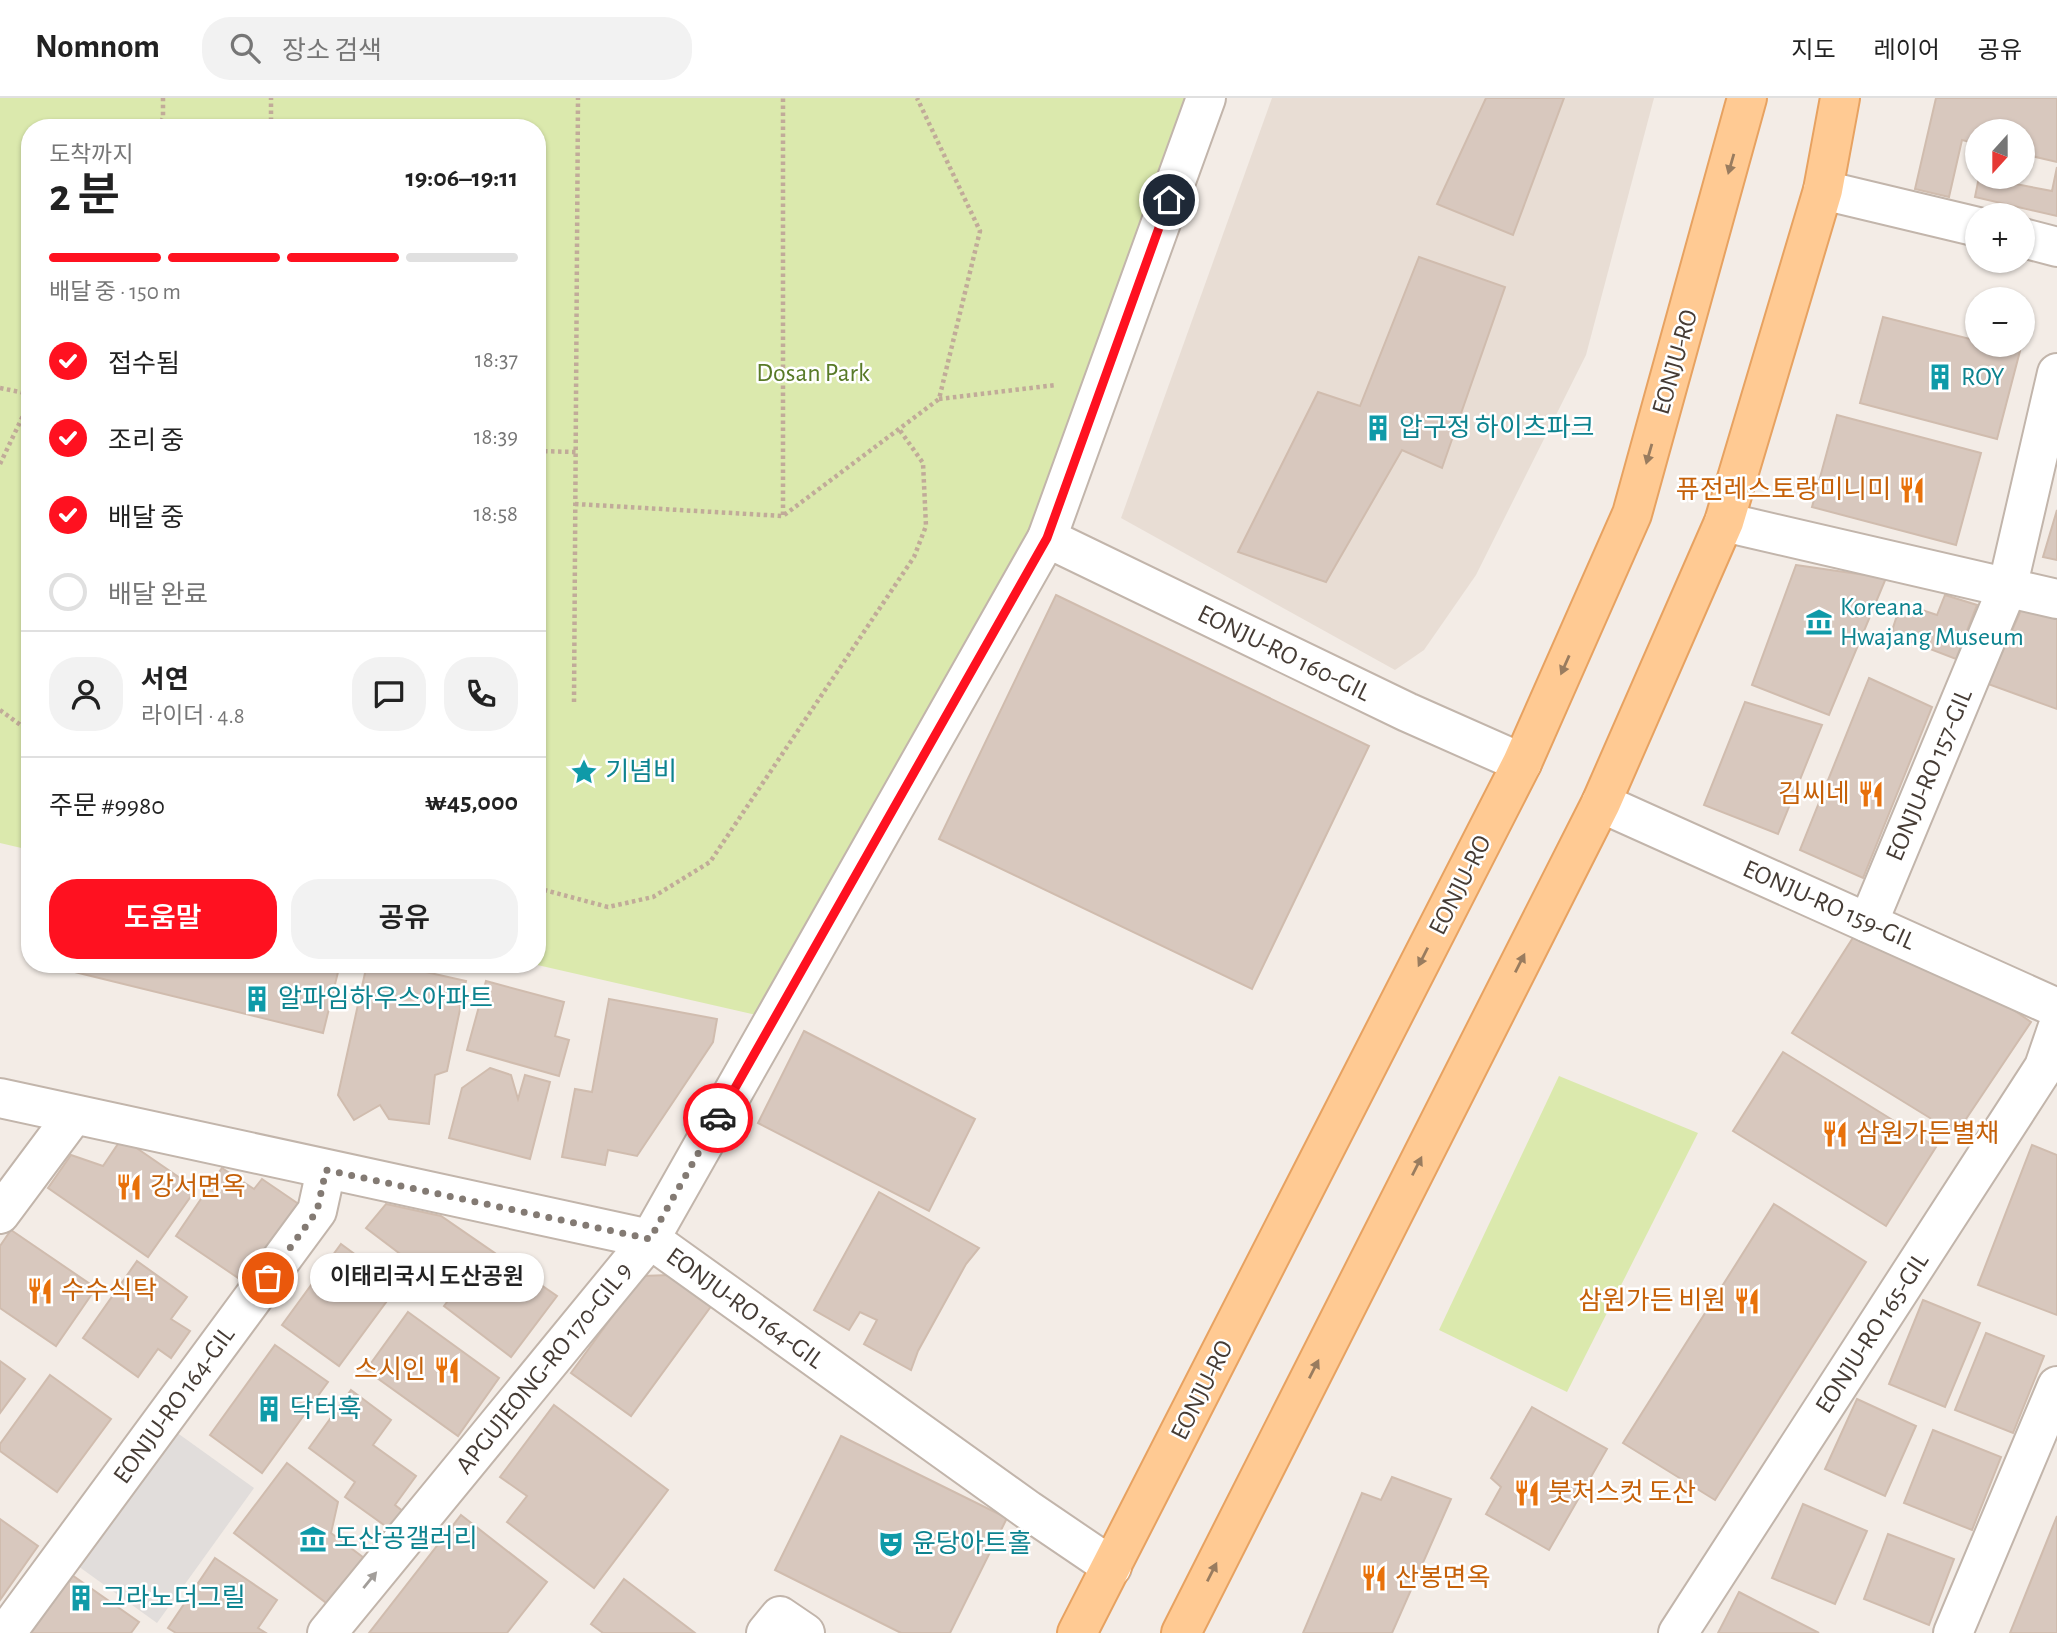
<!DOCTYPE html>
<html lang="ko">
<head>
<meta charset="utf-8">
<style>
  :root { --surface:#fff; --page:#f2f2f2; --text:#222; --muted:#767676; --line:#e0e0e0; --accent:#ff1120 }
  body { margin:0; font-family:"Alegreya Sans","Noto Sans KR",sans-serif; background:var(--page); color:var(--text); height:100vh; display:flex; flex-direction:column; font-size:26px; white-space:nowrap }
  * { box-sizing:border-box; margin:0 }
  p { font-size:23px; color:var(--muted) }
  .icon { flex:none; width:38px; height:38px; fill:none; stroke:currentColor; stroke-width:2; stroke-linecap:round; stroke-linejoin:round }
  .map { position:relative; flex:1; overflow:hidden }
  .sheet { position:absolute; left:21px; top:21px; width:525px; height:854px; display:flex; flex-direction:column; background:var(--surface); border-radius:28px; box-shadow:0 2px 5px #0004 }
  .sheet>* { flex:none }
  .needle { width:46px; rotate:201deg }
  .fabs { position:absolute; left:1965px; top:21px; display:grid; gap:14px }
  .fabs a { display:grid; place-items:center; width:70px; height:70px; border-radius:50%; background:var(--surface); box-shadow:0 2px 5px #0004; font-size:35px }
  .pin { position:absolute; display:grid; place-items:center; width:60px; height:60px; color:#fff; margin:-30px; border:4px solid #fff; border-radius:50%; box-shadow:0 2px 7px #0007 }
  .courier { position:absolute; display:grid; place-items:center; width:70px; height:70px; margin:-35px; border:5px solid #ff1120; border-radius:50%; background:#fff; color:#222; box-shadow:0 2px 9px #0007 }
  .bubble { position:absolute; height:49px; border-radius:24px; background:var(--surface); box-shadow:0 2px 5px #0004; font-size:23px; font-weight:600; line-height:49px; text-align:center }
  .summary em { font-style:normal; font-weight:600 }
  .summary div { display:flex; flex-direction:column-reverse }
  .summary { display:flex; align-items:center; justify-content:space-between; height:119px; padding:0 28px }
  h1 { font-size:46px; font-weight:600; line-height:52px }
  .bar { display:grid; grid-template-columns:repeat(4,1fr); gap:10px 7px; align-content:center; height:84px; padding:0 28px }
  .bar i { height:9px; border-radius:5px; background:var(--line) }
  .bar .current { background:var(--accent) }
  .bar p { grid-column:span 4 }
  .line { display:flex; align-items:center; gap:18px; padding:0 28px; border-top:2px solid var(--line) }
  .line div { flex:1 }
  .round { display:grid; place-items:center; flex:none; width:74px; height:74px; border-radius:28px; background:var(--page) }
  ol { padding:0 28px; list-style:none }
  li { display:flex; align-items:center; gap:21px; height:77px }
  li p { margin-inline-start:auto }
  li .icon { padding:7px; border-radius:50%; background:var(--accent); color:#fff; stroke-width:4 }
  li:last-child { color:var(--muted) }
  li i { width:38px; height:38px; border:4px solid var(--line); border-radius:50% }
  .primary-button { display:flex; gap:14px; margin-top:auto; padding:14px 28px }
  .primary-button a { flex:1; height:80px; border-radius:28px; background:var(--accent); color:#fff; font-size:28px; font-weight:600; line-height:80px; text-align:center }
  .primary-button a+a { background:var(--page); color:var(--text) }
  header { display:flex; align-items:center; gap:42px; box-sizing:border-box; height:98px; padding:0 35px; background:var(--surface); border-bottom:2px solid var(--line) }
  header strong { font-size:33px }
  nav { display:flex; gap:38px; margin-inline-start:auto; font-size:24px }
  .search { width:490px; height:63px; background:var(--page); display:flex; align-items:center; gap:18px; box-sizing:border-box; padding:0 24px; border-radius:28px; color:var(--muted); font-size:26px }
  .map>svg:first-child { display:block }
</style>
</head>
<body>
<header>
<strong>Nomnom</strong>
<div class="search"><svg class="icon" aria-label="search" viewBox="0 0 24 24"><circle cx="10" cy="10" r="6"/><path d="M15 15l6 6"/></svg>장소 검색</div>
<nav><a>지도</a><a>레이어</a><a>공유</a></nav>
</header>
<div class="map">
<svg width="2057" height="1535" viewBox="0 0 2057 1535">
  <rect width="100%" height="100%" fill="#f3ece6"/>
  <polygon fill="#e8ddd4" points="1272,0 1654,0 1586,257 1476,477 1424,552 1395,572 1121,420"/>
  <g fill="#dbe9ad">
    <polygon points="0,0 1208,0 1031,477 769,920 533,866 537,866 537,30 30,30 30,752 0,745"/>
    <polygon points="1559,978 1698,1035 1567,1294 1439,1232"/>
  </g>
  <polygon fill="#e1dddb" points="176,1334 254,1390 157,1525 78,1468"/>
  <g fill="#d8c8be" stroke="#d0bcae" stroke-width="2">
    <polygon points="1486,0 1564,0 1513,137 1437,106"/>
    <polygon points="1936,0 2057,0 2057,64 2023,56 2023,33 1978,33 1978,46 1962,42 1949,99 1915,91"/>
    <polygon points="2057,69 2057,118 1975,99 1979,79 2052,93"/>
    <polygon points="1419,159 1505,189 1442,370 1402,352 1326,484 1238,454 1318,294 1360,308"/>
    <polygon points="1883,219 1978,243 1978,247 1994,247 2020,253 1997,341 1860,305"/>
    <polygon points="1837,317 1981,355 1956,447 1812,409"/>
    <polygon points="2057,412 2057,462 2043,459"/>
    <polygon points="1796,467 1886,480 1829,617 1752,587"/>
    <polygon points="1056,497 1369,648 1252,891 939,741"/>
    <polygon points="1945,497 1977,507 1956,561 1891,536 1901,505 1937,517"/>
    <polygon points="2022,510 2057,519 2057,611 1988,586"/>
    <polygon points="1869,580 1932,609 1863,780 1800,752"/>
    <polygon points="1745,604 1822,627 1778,736 1704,707"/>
    <polygon points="1856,835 1982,890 2031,924 1956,1036 1792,935"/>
    <polygon points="42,866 340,866 323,935"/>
    <polygon points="367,866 390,866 466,883 447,973 435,977 429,1026 389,1021 380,1007 354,1022 338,997"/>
    <polygon points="486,883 564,904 555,938 569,942 559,978 467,952"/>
    <polygon points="609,901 717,921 713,944 637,1058 608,1052 605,1067 562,1059 575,991 592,994"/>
    <polygon points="804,933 975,1021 929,1113 758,1025"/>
    <polygon points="1783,954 1936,1049 1886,1128 1733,1033"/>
    <polygon points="490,970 511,977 518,1001 525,977 550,984 530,1061 449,1040 462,990"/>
    <polygon points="122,1040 196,1091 148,1159 48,1090 71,1057 103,1068"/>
    <polygon points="2032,1047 2057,1057 2057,1217 1978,1187"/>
    <polygon points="222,1070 254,1091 262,1081 303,1109 250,1188 176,1138"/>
    <polygon points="879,1094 979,1150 966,1166 918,1253 911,1272 864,1246 877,1222 860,1214 849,1232 814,1212"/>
    <polygon points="386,1106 441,1118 557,1198 511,1259 444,1208 453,1196 366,1130"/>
    <polygon points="1774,1106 1866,1164 1715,1402 1623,1345"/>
    <polygon points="11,1132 96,1190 56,1248 0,1210 0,1148"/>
    <polygon points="341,1146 398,1188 339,1268 282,1227"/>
    <polygon points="137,1163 187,1199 171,1221 190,1233 171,1260 158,1251 138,1279 83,1240"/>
    <polygon points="670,1177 712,1207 631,1318 571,1275 642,1178"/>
    <polygon points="1923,1202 1980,1225 1945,1309 1889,1286"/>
    <polygon points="408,1214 499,1280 458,1338 366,1272"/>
    <polygon points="1986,1235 2044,1258 2013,1335 1955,1312"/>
    <polygon points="275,1247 328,1284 262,1375 210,1337"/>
    <polygon points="0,1263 25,1281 0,1315"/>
    <polygon points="50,1277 111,1321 57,1394 0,1353 0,1346"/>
    <polygon points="351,1292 391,1322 373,1347 416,1378 395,1407 404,1414 391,1432 345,1399 355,1384 309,1350"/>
    <polygon points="1857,1301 1916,1328 1885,1398 1825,1371"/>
    <polygon points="554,1307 668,1392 594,1490 507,1424 527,1398 500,1379"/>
    <polygon points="1532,1309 1607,1351 1549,1452 1486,1416 1501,1389 1491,1380"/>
    <polygon points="1933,1332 2001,1359 1972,1432 1904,1405"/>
    <polygon points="841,1338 1007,1420 950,1535 901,1535 775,1472"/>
    <polygon points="287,1365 338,1404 331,1435 364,1460 329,1507 234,1435"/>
    <polygon points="1392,1379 1451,1401 1392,1535 1303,1535 1362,1395 1381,1402"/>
    <polygon points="1803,1406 1867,1433 1835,1506 1772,1480"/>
    <polygon points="461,1417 547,1484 507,1535 369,1535"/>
    <polygon points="2057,1418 2057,1535 2010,1535"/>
    <polygon points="0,1421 38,1448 0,1502"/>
    <polygon points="1888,1436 1954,1461 1929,1527 1864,1501"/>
    <polygon points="215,1460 277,1502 258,1530 266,1535 176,1535 168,1530"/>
    <polygon points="72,1477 139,1524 131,1535 31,1535"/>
    <polygon points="624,1481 695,1535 603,1535 591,1526"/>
    <polygon points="1739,1494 1819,1535 1718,1535"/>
  </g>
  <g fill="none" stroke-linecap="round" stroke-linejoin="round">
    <g stroke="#c2b5ab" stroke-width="42">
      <g id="minor">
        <polyline points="1823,92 1978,129"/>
        <polyline points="2023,140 2057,149"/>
        <polyline points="1724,424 2057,501"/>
        <polyline points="1047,440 1407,614 1522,665"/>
        <polyline points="1601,705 2057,910"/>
        <polyline points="1868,825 2007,491 2057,275"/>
        <polyline points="0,1000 650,1141 1028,1412 1112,1469"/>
        <polyline points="0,1116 73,1018"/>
        <polyline points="6,1535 317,1113 326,1072"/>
        <polyline points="327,1535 650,1141 1047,440 1206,0"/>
        <polyline points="766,1535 780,1518 805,1535"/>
        <polyline points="1678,1535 2044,969 2057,931"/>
        <polyline points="1953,1535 2057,1288"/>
      </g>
    </g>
    <g stroke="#e7a261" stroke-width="42">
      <g id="major">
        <polyline points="1077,1535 1522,665 1632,416 1747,0"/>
        <polyline points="1181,1535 1601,705 1724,424 1823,92 1840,0"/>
      </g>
    </g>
    <g stroke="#c1ab99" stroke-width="4.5" stroke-dasharray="3.5 3.5" stroke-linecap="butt">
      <polyline points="158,30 163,20 163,0"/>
      <polyline points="271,30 271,0"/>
      <polyline points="0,290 30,296"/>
      <polyline points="939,301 1056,287"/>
      <polyline points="537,353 576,354"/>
      <polyline points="0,366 30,303"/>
      <polyline points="575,406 783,418 939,301 980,133 917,0"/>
      <polyline points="783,417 783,0"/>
      <polyline points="574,604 578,0"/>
      <polyline points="0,612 30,634"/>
      <polyline points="537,790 608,809 653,799 710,764 914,459 926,428 923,365 899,331"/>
    </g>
    <use href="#minor" stroke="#fff" stroke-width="38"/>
    <use href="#major" stroke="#ffca93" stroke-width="38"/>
  </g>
  <defs><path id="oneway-solid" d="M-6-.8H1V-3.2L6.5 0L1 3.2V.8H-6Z" transform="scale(1.75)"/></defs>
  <g fill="#997c5f">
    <use href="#oneway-solid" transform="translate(1731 66) rotate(106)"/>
    <use href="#oneway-solid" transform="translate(1649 356) rotate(106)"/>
    <use href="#oneway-solid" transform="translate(1565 567) rotate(114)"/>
    <use href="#oneway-solid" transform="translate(1423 859) rotate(117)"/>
    <use href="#oneway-solid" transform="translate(1520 865) rotate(-63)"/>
    <use href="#oneway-solid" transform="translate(1417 1068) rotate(-63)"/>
    <use href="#oneway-solid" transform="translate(1314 1271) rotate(-63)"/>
    <use href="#oneway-solid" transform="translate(1212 1474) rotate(-63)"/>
  </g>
  <use fill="#a29e9a" href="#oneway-solid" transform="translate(370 1482) rotate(-51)"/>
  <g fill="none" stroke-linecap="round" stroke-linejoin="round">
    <polyline stroke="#837a73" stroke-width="7" stroke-dasharray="0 12.6" points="268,1180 317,1113 326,1072 650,1141 718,1020"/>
    <polyline stroke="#ff1120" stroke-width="9" points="718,1020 1047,440 1169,102"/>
  </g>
  <defs>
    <g id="building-bare" transform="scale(2.1)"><path d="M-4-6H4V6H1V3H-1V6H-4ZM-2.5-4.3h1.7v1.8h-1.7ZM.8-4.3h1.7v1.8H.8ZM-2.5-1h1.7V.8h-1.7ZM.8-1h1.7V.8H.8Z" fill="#0f9aa8" stroke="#fff" stroke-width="2.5" paint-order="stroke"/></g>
    <g id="restaurant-bare" transform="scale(2.1)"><path d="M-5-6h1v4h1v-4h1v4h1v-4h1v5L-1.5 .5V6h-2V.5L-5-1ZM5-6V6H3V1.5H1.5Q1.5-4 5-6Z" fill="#e8710a" stroke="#fff" stroke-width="2.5" paint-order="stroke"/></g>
    <g id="museum-bare" transform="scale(2.1)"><path d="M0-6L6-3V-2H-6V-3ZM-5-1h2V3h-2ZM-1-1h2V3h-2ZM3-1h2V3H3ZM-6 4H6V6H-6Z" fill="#0f9aa8" stroke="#fff" stroke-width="2.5" paint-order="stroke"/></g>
    <g id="sight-bare" transform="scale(2.1)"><path d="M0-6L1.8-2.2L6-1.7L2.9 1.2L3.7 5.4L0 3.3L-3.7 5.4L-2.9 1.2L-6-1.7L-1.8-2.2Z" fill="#0f9aa8" stroke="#fff" stroke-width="2.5" paint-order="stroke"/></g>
    <g id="theatre-bare" transform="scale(2.1)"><path d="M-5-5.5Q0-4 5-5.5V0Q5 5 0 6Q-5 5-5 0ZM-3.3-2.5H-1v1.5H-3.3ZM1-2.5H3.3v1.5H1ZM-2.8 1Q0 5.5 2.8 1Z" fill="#0f9aa8" stroke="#fff" stroke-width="2.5" paint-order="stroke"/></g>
  </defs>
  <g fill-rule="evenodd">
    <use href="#building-bare" x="1940" y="279"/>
    <use href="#building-bare" x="1378" y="330"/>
    <use href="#restaurant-bare" x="1912" y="392"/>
    <use href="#museum-bare" x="1819" y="524"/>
    <use href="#sight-bare" x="584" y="674"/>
    <use href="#restaurant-bare" x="1871" y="696"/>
    <use href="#building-bare" x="257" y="901"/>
    <use href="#restaurant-bare" x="1835" y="1036"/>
    <use href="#restaurant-bare" x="129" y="1089"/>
    <use href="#restaurant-bare" x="40" y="1193"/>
    <use href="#restaurant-bare" x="1747" y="1203"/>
    <use href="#restaurant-bare" x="447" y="1272"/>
    <use href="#building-bare" x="269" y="1311"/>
    <use href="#restaurant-bare" x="1527" y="1395"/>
    <use href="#museum-bare" x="313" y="1441"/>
    <use href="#theatre-bare" x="891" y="1446"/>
    <use href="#restaurant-bare" x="1374" y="1480"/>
    <use href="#building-bare" x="81" y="1500"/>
  </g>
  <g text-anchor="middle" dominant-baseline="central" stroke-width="5" stroke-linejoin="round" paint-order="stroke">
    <g font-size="26" fill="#463c35" stroke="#fff">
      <text transform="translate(1675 264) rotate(-74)">EONJU-RO</text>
      <text transform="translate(1284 555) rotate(26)">EONJU-RO 160-GIL</text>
      <text transform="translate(1929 677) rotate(-67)">EONJU-RO 157-GIL</text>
      <text transform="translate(1460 787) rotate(-63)">EONJU-RO</text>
      <text transform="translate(1829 807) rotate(24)">EONJU-RO 159-GIL</text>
      <text transform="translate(745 1210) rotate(36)">EONJU-RO 164-GIL</text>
      <text transform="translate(1872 1235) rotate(-57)">EONJU-RO 165-GIL</text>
      <text transform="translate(544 1270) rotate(-51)">APGUJEONG-RO 170-GIL 9</text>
      <text transform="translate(1202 1292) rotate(-63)">EONJU-RO</text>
      <text transform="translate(174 1307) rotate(-54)">EONJU-RO 164-GIL</text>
    </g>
    <g font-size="26" fill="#587a27" stroke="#fff">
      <text x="813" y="275">Dosan Park</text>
    </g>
    <g font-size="26" fill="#0d838f" stroke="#fff" text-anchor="start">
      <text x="1961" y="279">ROY</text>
      <text x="1399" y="330">압구정 하이츠파크</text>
      <text x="1840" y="509">Koreana<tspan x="1840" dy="30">Hwajang Museum</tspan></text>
      <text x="605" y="674">기념비</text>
      <text x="278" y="901">알파임하우스아파트</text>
      <text x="290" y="1311">닥터훅</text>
      <text x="334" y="1441">도산공갤러리</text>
      <text x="912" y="1446">윤당아트홀</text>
      <text x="102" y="1500">그라노더그릴</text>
    </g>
    <g font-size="26" fill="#c56008" stroke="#fff" text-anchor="start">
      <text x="1891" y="392" text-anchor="end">퓨전레스토랑미니미</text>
      <text x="1850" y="696" text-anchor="end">김씨네</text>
      <text x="1856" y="1036">삼원가든별채</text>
      <text x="150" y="1089">강서면옥</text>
      <text x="61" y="1193">수수식탁</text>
      <text x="1726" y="1203" text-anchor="end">삼원가든 비원</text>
      <text x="426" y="1272" text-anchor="end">스시인</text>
      <text x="1548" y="1395">붓처스컷 도산</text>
      <text x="1395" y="1480">산봉면옥</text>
    </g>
  </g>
</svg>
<div class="fabs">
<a><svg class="needle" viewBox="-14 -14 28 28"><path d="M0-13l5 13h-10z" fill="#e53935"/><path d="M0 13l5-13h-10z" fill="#767676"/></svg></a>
<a>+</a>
<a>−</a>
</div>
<div class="pin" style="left:268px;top:1180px;background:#ea580c"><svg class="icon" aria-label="bag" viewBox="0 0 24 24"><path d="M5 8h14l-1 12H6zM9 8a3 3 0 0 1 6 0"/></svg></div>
<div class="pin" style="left:1169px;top:102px;background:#1f2937"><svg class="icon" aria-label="home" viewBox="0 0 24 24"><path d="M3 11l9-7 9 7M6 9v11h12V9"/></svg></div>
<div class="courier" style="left:718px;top:1020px"><svg class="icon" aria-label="car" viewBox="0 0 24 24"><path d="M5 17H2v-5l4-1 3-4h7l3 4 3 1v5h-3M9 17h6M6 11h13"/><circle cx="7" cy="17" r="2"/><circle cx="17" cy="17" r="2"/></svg></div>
<div class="bubble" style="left:310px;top:1155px;width:234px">이태리국시 도산공원</div>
<section class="sheet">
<div class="summary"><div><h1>2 분</h1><p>도착까지</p></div><em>19:06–19:11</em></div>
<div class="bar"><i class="current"></i><i class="current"></i><i class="current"></i><i></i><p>배달 중 · 150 m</p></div>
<ol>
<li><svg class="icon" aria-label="check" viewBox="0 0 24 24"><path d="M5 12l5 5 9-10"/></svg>접수됨<p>18:37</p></li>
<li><svg class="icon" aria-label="check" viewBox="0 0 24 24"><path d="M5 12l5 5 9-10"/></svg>조리 중<p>18:39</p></li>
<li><svg class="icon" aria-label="check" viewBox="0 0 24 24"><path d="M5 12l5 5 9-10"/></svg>배달 중<p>18:58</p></li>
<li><i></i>배달 완료</li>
</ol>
<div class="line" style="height:126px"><a class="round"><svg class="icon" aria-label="person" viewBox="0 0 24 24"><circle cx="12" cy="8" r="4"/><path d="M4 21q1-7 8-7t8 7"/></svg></a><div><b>서연</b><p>라이더 · 4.8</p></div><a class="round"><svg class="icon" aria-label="chat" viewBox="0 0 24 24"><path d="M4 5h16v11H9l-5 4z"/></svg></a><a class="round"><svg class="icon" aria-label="phone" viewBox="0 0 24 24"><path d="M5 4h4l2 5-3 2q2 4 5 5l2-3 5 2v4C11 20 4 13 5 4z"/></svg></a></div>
<div class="line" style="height:91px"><div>주문 #9980</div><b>₩45,000</b></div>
<div class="primary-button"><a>도움말</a><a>공유</a></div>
</section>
</div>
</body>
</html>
